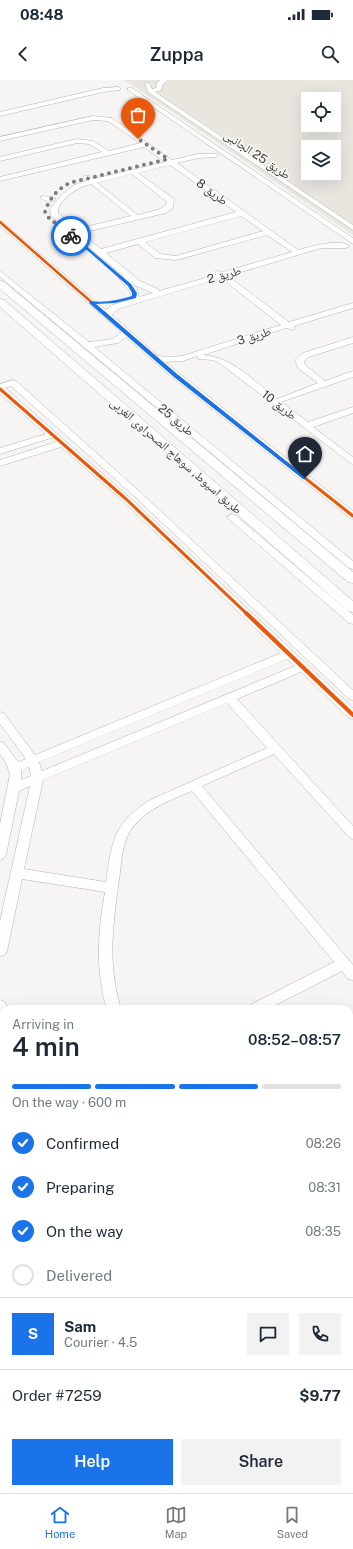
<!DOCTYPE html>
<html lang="en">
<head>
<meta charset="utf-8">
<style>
  :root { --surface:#fff; --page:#f2f2f3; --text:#1f2937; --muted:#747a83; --line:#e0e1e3; --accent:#1a73e8 }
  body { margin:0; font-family:"Public Sans","Noto Naskh Arabic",sans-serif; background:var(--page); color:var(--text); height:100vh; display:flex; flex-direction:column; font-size:15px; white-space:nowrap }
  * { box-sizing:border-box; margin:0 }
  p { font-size:13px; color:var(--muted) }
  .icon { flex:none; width:22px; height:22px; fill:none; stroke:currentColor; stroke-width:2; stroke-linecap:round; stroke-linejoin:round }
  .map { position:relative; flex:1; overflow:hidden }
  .sheet { position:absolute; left:0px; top:925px; width:353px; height:488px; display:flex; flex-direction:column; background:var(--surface); border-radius:12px 12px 0 0; box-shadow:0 4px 16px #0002 }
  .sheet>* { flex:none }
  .buttons { position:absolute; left:301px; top:12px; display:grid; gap:8px }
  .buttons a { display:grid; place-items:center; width:40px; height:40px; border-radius:0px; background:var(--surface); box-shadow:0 4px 16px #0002; font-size:20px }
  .pin { position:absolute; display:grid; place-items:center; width:34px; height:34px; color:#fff; margin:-41px -17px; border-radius:50% 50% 50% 0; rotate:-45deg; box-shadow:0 0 4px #0007 }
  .pin .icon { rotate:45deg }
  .courier { position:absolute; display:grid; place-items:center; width:40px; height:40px; margin:-20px; border:3px solid #1a73e8; border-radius:50%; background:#fff; color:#222; box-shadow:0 1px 5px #0007 }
  .headline em { font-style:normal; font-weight:600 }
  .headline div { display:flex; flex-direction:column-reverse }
  .headline { display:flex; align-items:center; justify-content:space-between; height:68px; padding:0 12px }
  h1 { font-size:26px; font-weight:600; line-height:30px }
  .bar { display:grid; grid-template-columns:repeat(4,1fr); gap:6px 4px; align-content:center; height:48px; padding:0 12px }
  .bar i { height:5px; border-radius:3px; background:var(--line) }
  .bar .current { background:var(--accent) }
  .bar p { grid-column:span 4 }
  .line { display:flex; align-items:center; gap:10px; padding:0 12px; border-top:1px solid var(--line) }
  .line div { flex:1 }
  .round { display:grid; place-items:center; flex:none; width:42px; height:42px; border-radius:0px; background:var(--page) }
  ol { padding:0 12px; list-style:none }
  li { display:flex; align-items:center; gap:12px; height:44px }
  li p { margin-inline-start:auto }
  li .icon { padding:4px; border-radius:50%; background:var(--accent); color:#fff; stroke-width:4 }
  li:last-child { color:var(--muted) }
  li i { width:22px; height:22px; border:2px solid var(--line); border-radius:50% }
  .cta { display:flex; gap:8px; margin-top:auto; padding:8px 12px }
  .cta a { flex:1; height:46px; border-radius:0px; background:var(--accent); color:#fff; font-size:16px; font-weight:600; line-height:46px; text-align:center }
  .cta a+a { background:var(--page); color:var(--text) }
  .status { display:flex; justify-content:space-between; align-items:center; height:28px; padding:0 20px; background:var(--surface); direction:ltr }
  .status svg { height:11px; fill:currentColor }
  header { display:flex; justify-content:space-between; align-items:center; height:52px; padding:0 12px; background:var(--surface); font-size:18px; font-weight:600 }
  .tab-bar { display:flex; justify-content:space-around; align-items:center; height:56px; border-top:1px solid var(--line); background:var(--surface); font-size:11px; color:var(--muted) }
  .tab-bar a { display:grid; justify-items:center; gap:2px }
  .tab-bar .current { color:var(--accent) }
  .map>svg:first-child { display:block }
</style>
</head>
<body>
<div class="status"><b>08:48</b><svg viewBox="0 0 49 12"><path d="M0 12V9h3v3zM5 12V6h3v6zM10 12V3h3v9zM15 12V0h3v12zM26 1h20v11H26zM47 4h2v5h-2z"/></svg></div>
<header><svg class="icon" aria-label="back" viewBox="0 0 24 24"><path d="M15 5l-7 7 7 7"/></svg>Zuppa<svg class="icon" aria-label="search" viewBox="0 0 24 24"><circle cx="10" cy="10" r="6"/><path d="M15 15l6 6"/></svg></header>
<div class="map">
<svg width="353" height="1413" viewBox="0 0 353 1413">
  <rect width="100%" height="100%" fill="#f7f5f3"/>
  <g fill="#e9e6e0" fill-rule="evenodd">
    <path d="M124 0H353V155L196 48ZM308 19H334V45H308ZM308 67H334V93H308Z"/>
    <polygon points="353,1262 353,1413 107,1413 114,1409 349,1409 349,1265"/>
  </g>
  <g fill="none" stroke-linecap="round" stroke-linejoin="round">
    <g stroke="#b4b4b2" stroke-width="1">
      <g id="minor">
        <polygon points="160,0 168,0 163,4 161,10 155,12 353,145 353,150 148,12 145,3 149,3 152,9 156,8 157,3"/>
        <polygon points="118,7 120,8 120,10 103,12 0,36 0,32 103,8"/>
        <polygon points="128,8 132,8 353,158 353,164 128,10"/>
        <path d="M93 36 112 38 172 80 198 74H217V76L215 77 198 78 177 83 298 170C309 167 340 158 350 166L346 168H321L228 196 289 242 353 223V228L294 246V250L286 248 203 275C232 277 254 301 277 319L318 303 298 288 295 280 303 273 353 257V263L309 277 304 281 305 285 325 301 353 291V297L281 322 308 342 353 327V333L313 347 353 377V385L221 284 213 280 198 279 197 276 183 281 165 282 353 431V439L350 438 172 297 126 257 118 263 94 267 353 481V489L349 488 0 197V191L89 262 113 259 121 252 0 146V140L106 230 112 225 133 219 129 210 119 199 125 197 74 155H68L67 153 70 151 51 136 50 129C61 115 69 105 86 101L83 98 84 96H90L93 99 165 82 144 67 0 101V97L102 72 89 64 77 63 0 81V77L77 59 93 61 109 71 140 63 108 41 93 40 0 61V57ZM170 85 236 132 101 169 81 153 166 133 173 128 174 119 138 93ZM132 94 167 122 166 125 160 129 138 135 97 103ZM91 104 131 136 77 149 58 133C58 119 78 107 91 104ZM241 136 263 151 176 176 160 174 145 162ZM267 155 292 172 223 192 216 191V195L159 211 158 209 140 201 106 173 138 164 155 178 176 180ZM221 198 281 245 182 276 169 277 158 276 112 235 118 229ZM129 200 134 205 153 213 139 217 137 209Z"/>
        <path d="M42 116 52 117 56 119C53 123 44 121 41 118Z"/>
        <path d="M13 300 16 301 140 412 353 610V620L349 619 134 416 11 306 5 308 129 417 353 628V639L349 638 301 592 237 619 353 746V759L349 757 274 674 202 706 353 885V900L348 899 342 891 268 929H248L250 925 334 882 192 711C171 720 148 728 133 747 121 763 122 781 119 800 113 846 107 883 121 929H107C95 890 98 852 105 812L22 799 7 871 5 875 0 876V841L30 706 19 711 6 775 4 778 0 780V744L10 694 6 683 0 674V662L4 663 18 682 26 679 0 644V632L4 633 35 675 281 573 123 421 61 367 0 386V380L56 362 51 358 0 374V368L46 354 0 314V304ZM287 579 295 586 42 691 39 682ZM227 623 267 668 152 719C113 742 112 762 106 802L24 789 43 700ZM29 687 31 696 21 700V690Z"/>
        <polygon points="232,434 235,435 353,535 353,544 349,543 229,439 227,437"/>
        <polygon points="0,920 5,922 8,929 4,929 4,951 0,949"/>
        <polygon points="353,982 353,995 349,996 349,983"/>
        <polygon points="0,996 4,997 4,1014 0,1013"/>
        <polygon points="4,1017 4,1029 0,1030 0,1018"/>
        <polygon points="353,1106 353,1120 349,1122 349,1108"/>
        <polygon points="0,1214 4,1216 4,1238 0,1236"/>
        <polygon points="353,1237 353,1254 349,1256 349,1239"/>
        <polygon points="353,1273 353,1291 349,1292 349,1274"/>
        <polygon points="4,1318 4,1336 0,1337 0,1319"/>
        <polygon points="71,1409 94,1409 92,1413 69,1413"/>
        <polygon points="132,1409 154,1409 152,1413 130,1413"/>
        <polygon points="239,1409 257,1409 259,1413 241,1413"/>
        <polygon points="274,1409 292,1409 294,1413 276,1413"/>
      </g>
    </g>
    <g stroke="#b4b4b2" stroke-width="1">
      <g id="major">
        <polygon points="0,201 4,202 353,492 353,503 348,502 0,209"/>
        <polygon points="0,219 4,220 353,521 353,532 348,531 0,227"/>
      </g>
    </g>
    <use href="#minor" fill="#fefefd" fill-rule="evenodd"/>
    <use href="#major" fill="#fefefd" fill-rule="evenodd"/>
    <g stroke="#f8f6f2" stroke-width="4">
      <polyline id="cycleway-far2" points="0,142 105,234"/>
    </g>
    <g stroke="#f8f6f2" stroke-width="5">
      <g id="cycleway-far1">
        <polyline points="104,233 175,295 353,436"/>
        <polyline points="0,309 126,419 247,534"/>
      </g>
    </g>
    <g stroke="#f8f6f2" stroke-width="6">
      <polyline id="cycleway" points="246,533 353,635"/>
    </g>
    <use href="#cycleway-far2" stroke="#e8590c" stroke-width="2.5"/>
    <use href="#cycleway-far1" stroke="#e8590c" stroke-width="3"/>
    <use href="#cycleway" stroke="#e8590c" stroke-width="4"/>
  </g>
  <path fill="#1a73e8" d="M70 155H73L131 204 137 213 136 218 115 223 96 224 177 294 306 397V399H303L174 297 89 223 91 221C106 223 118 220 132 216V213L128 206Z"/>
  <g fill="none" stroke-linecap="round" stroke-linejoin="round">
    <path stroke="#7e7d7b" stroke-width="4" stroke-dasharray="0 7.2" d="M71 156 49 138 45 132C49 118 60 106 73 102L168 79 138 59"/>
  </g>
  <g text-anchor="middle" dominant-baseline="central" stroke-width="3.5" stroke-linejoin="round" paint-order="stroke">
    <g font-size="12" fill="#3d3d3b" stroke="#f8f6f2">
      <text transform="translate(257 75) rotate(34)">طريق 25 الجانبى</text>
      <text transform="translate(212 112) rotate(36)">طريق 8</text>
      <text transform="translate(224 195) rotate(-16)">طريق 2</text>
      <text transform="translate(254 256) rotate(-17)">طريق 3</text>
      <text transform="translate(279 325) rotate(38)">طريق 10</text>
      <text transform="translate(176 340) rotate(40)">طريق 25</text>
      <text transform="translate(176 376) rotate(41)">طريق اسيوط, سوهاج الصحراوى الغربى</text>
    </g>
  </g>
</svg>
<div class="buttons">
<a><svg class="icon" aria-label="locate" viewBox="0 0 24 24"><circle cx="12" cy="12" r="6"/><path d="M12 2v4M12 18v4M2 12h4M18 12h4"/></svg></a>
<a><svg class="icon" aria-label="layers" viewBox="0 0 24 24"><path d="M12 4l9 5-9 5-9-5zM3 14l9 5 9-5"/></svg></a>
</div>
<div class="pin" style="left:138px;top:59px;background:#ea580c"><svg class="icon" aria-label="bag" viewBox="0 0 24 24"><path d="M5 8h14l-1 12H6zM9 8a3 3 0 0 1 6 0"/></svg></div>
<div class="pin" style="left:305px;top:398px;background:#1f2937"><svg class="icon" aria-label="home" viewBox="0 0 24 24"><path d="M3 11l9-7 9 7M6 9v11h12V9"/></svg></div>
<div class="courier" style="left:71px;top:156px"><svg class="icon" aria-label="bike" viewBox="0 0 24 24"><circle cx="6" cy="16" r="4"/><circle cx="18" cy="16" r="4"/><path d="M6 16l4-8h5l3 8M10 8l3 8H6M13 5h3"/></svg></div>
<section class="sheet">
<div class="headline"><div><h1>4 min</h1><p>Arriving in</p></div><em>08:52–08:57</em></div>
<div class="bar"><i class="current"></i><i class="current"></i><i class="current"></i><i></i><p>On the way · 600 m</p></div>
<ol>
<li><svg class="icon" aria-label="check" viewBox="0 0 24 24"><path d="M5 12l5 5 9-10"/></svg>Confirmed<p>08:26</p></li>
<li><svg class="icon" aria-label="check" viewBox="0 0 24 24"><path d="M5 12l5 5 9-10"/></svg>Preparing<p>08:31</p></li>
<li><svg class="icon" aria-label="check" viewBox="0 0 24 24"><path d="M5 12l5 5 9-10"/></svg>On the way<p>08:35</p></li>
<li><i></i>Delivered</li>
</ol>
<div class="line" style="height:72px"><b class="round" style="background:var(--accent);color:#fff">S</b><div><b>Sam</b><p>Courier · 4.5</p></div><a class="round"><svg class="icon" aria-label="chat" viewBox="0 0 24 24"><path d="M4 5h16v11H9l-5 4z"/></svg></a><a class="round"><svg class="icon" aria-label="phone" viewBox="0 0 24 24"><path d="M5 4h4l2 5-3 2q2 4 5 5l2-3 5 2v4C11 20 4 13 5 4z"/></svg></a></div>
<div class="line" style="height:52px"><div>Order #7259</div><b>$9.77</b></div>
<div class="cta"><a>Help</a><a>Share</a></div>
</section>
</div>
<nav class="tab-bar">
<a class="current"><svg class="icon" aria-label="home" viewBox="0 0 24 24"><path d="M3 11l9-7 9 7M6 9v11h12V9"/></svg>Home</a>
<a><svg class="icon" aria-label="map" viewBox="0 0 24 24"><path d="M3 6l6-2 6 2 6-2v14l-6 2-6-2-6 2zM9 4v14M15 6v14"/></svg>Map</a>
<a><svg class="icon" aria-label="saved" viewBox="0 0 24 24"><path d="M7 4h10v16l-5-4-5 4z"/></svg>Saved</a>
</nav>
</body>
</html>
